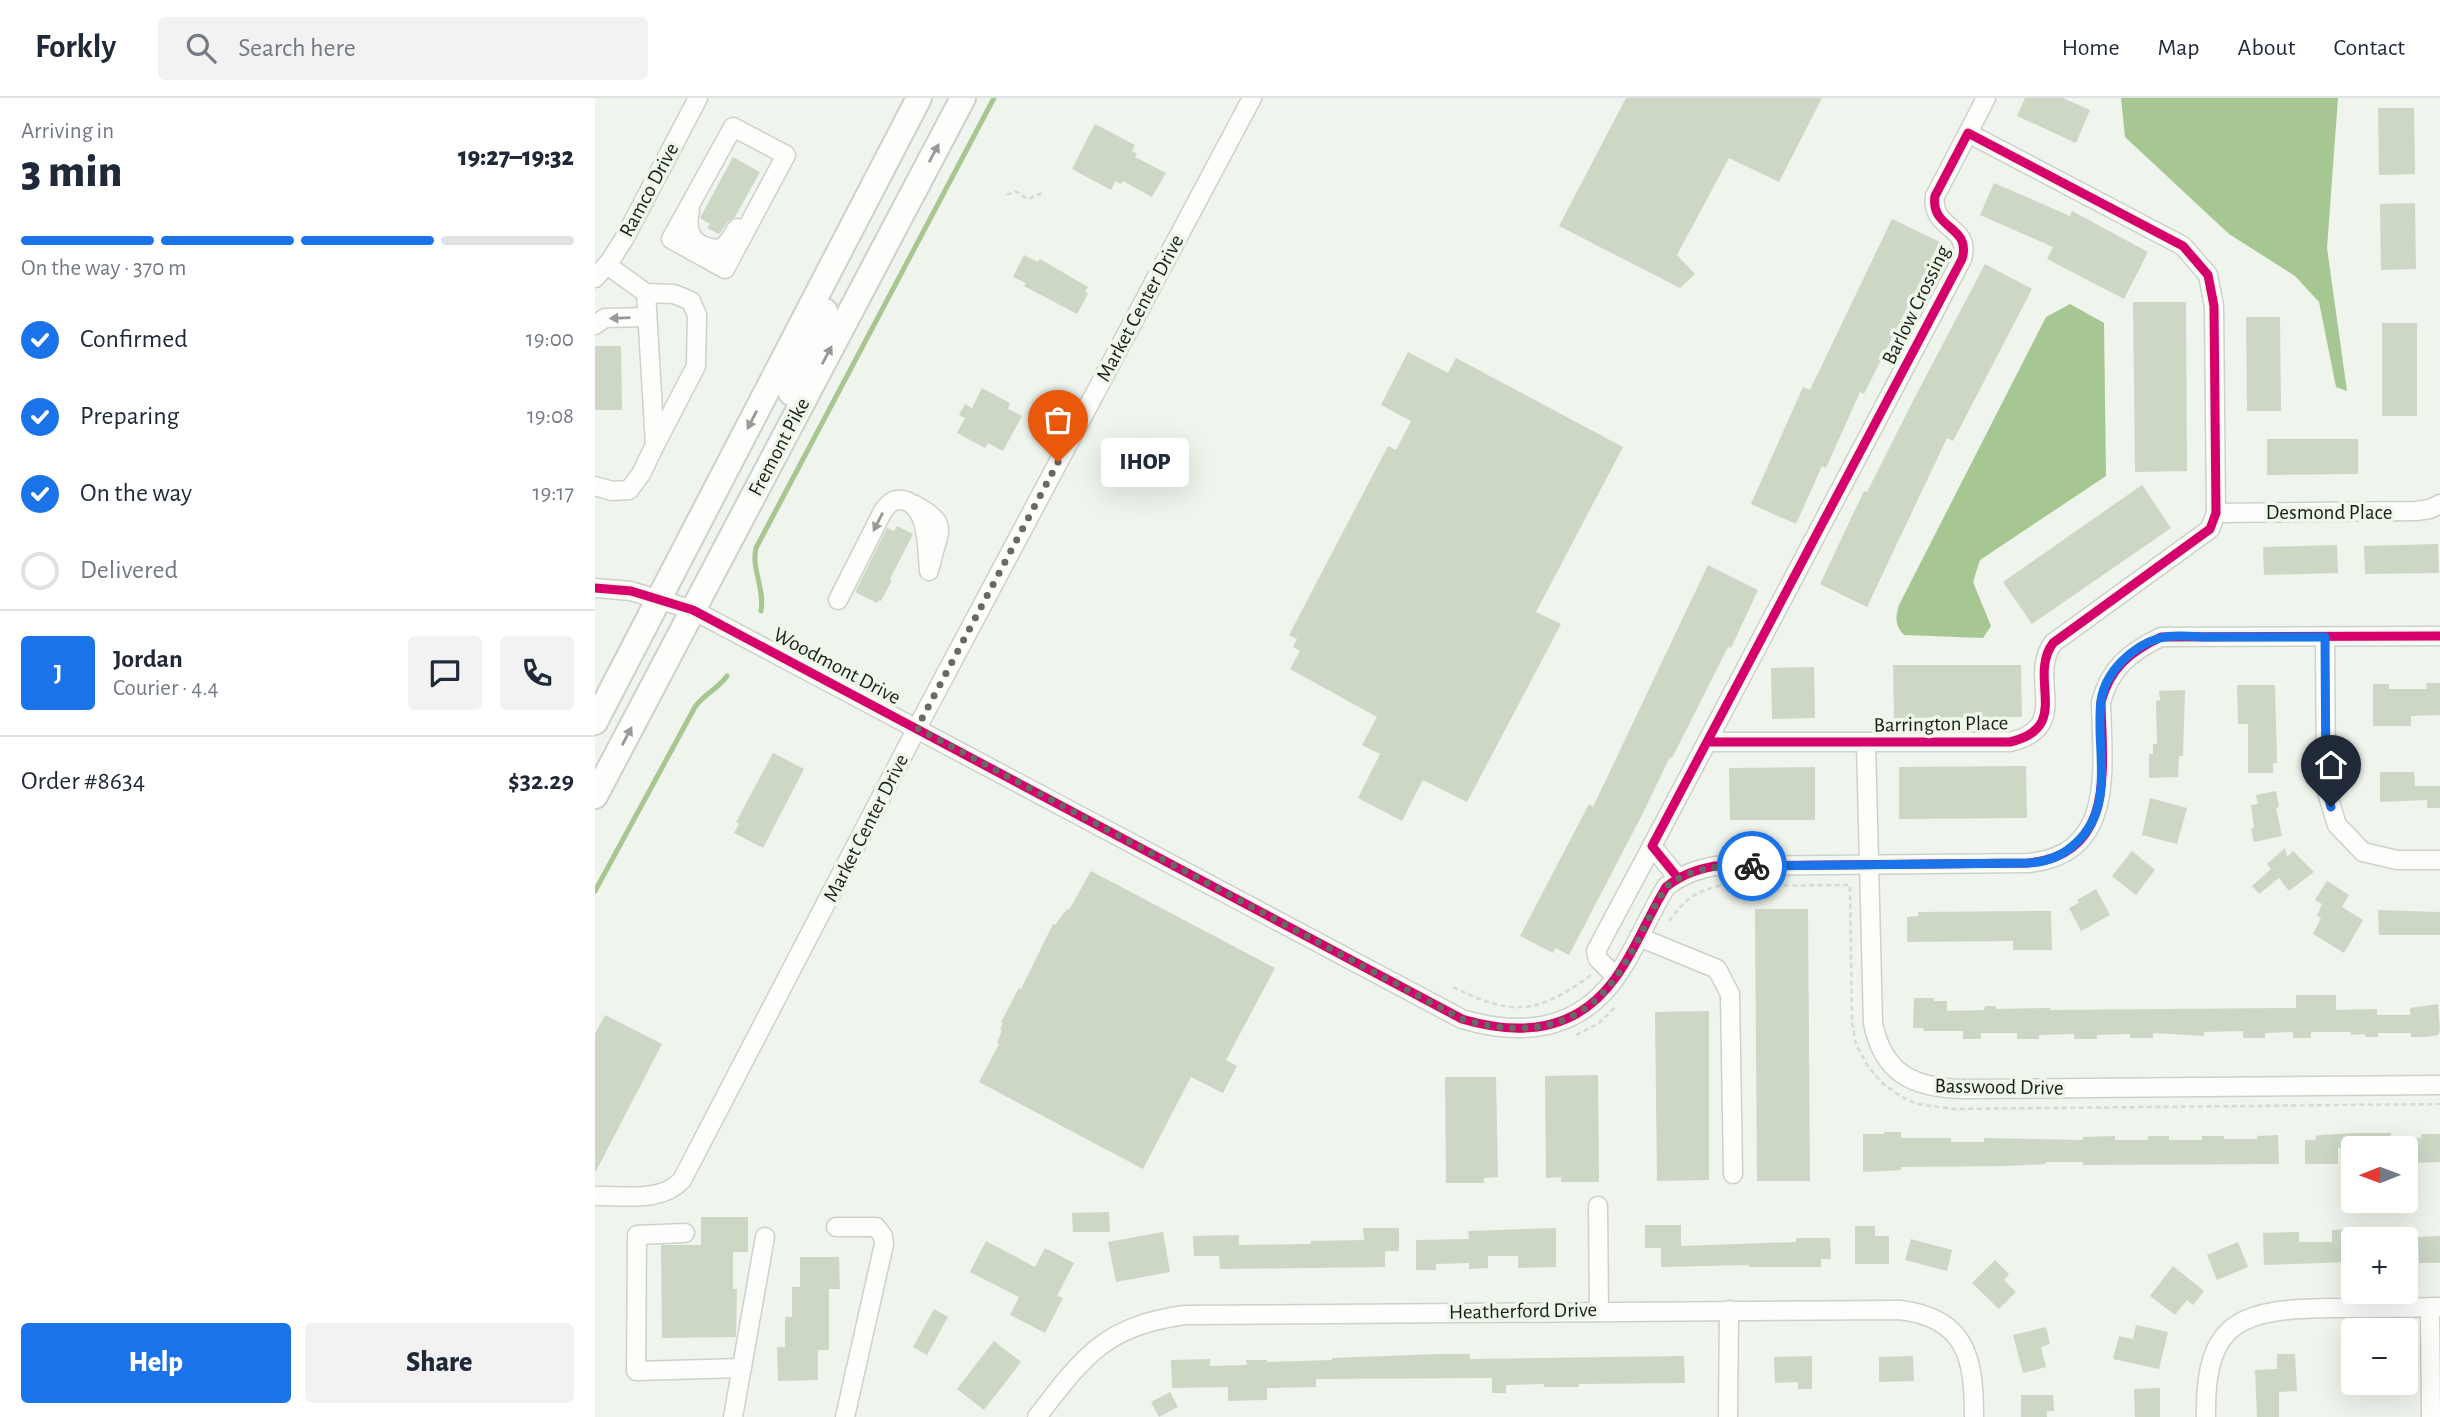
<!DOCTYPE html>
<html lang="en">
<head>
<meta charset="utf-8">
<style>
  :root { --surface:#fff; --page:#f2f2f3; --text:#1f2937; --muted:#747a83; --line:#e0e1e3; --accent:#1a73e8 }
  body { margin:0; font-family:"Alegreya Sans",sans-serif; background:var(--page); color:var(--text); height:100vh; display:flex; flex-direction:column; font-size:26px; white-space:nowrap }
  * { box-sizing:border-box; margin:0 }
  p { font-size:23px; color:var(--muted) }
  .icon { flex:none; width:38px; height:38px; fill:none; stroke:currentColor; stroke-width:2; stroke-linecap:round; stroke-linejoin:round }
  .map { position:relative; flex:1; overflow:hidden }
  .panel { display:flex; flex-direction:column; background:var(--surface); width:595px }
  .panel>* { flex:none }
  .needle { width:46px; rotate:269deg }
  .controls { position:absolute; left:1746px; top:1038px; display:grid; gap:14px }
  .controls a { display:grid; place-items:center; width:77px; height:77px; border-radius:7px; background:var(--surface); box-shadow:0 7px 28px #0002; font-size:35px }
  .pin { position:absolute; display:grid; place-items:center; width:60px; height:60px; color:#fff; margin:-72px -30px; border-radius:50% 50% 50% 0; rotate:-45deg; box-shadow:0 0 7px #0007 }
  .pin .icon { rotate:45deg }
  .courier { position:absolute; display:grid; place-items:center; width:70px; height:70px; margin:-35px; border:5px solid #1a73e8; border-radius:50%; background:#fff; color:#222; box-shadow:0 2px 9px #0007 }
  .bubble { position:absolute; height:49px; border-radius:7px; background:var(--surface); box-shadow:0 7px 28px #0002; font-size:23px; font-weight:800; line-height:49px; text-align:center }
  .summary em { font-style:normal; font-weight:800 }
  .summary div { display:flex; flex-direction:column-reverse }
  .summary { display:flex; align-items:center; justify-content:space-between; height:119px; padding:0 21px }
  h1 { font-size:46px; font-weight:800; line-height:52px }
  .bar { display:grid; grid-template-columns:repeat(4,1fr); gap:10px 7px; align-content:center; height:84px; padding:0 21px }
  .bar i { height:9px; border-radius:5px; background:var(--line) }
  .bar .active { background:var(--accent) }
  .bar p { grid-column:span 4 }
  .line { display:flex; align-items:center; gap:18px; padding:0 21px; border-top:2px solid var(--line) }
  .line div { flex:1 }
  .round { display:grid; place-items:center; flex:none; width:74px; height:74px; border-radius:7px; background:var(--page) }
  ol { padding:0 21px; list-style:none }
  li { display:flex; align-items:center; gap:21px; height:77px }
  li p { margin-inline-start:auto }
  li .icon { padding:7px; border-radius:50%; background:var(--accent); color:#fff; stroke-width:4 }
  li:last-child { color:var(--muted) }
  li i { width:38px; height:38px; border:4px solid var(--line); border-radius:50% }
  .button { display:flex; gap:14px; margin-top:auto; padding:14px 21px }
  .button a { flex:1; height:80px; border-radius:7px; background:var(--accent); color:#fff; font-size:28px; font-weight:800; line-height:80px; text-align:center }
  .button a+a { background:var(--page); color:var(--text) }
  header { display:flex; align-items:center; gap:42px; box-sizing:border-box; height:98px; padding:0 35px; background:var(--surface); border-bottom:2px solid var(--line) }
  header strong { font-size:33px }
  nav { display:flex; gap:38px; margin-inline-start:auto; font-size:24px }
  .search { width:490px; height:63px; background:var(--page); display:flex; align-items:center; gap:18px; box-sizing:border-box; padding:0 24px; border-radius:7px; color:var(--muted); font-size:26px }
  main { display:flex; flex:1; min-height:0 }
  .map>svg:first-child { display:block }
</style>
</head>
<body>
<header>
<strong>Forkly</strong>
<div class="search"><svg class="icon" aria-label="search" viewBox="0 0 24 24"><circle cx="10" cy="10" r="6"/><path d="M15 15l6 6"/></svg>Search here</div>
<nav><a>Home</a><a>Map</a><a>About</a><a>Contact</a></nav>
</header>
<main>
<section class="panel">
<div class="summary"><div><h1>3 min</h1><p>Arriving in</p></div><em>19:27–19:32</em></div>
<div class="bar"><i class="active"></i><i class="active"></i><i class="active"></i><i></i><p>On the way · 370 m</p></div>
<ol>
<li><svg class="icon" aria-label="check" viewBox="0 0 24 24"><path d="M5 12l5 5 9-10"/></svg>Confirmed<p>19:00</p></li>
<li><svg class="icon" aria-label="check" viewBox="0 0 24 24"><path d="M5 12l5 5 9-10"/></svg>Preparing<p>19:08</p></li>
<li><svg class="icon" aria-label="check" viewBox="0 0 24 24"><path d="M5 12l5 5 9-10"/></svg>On the way<p>19:17</p></li>
<li><i></i>Delivered</li>
</ol>
<div class="line" style="height:126px"><b class="round" style="background:var(--accent);color:#fff">J</b><div><b>Jordan</b><p>Courier · 4.4</p></div><a class="round"><svg class="icon" aria-label="chat" viewBox="0 0 24 24"><path d="M4 5h16v11H9l-5 4z"/></svg></a><a class="round"><svg class="icon" aria-label="phone" viewBox="0 0 24 24"><path d="M5 4h4l2 5-3 2q2 4 5 5l2-3 5 2v4C11 20 4 13 5 4z"/></svg></a></div>
<div class="line" style="height:91px"><div>Order #8634</div><b>$32.29</b></div>
<div class="button"><a>Help</a><a>Share</a></div>
</section>
<div class="map">
<svg width="1845" height="1319" viewBox="0 0 1845 1319">
  <rect width="100%" height="100%" fill="#eff4ec"/>
  <g fill="#a6c792">
    <polygon points="1526,0 1743,0 1732,150 1752,293 1741,289 1724,204 1700,178 1634,136 1530,39"/>
    <path d="M1475 206 1509 225 1511 378 1385 462 1378 484 1396 528 1388 540 1309 537C1300 527 1300 520 1304 507L1451 219Z"/>
  </g>
  <g fill="none" stroke-linecap="round" stroke-linejoin="round">
    <g stroke="#a6c792" stroke-width="5">
      <path d="M166 513C170 491 156 470 161 450L399 0"/>
      <path d="M0 793 100 609C109 596 124 590 132 578"/>
    </g>
  </g>
  <g fill="#ccd7c6">
    <polygon points="1031,0 1227,0 1184,84 1134,60 1082,157 1100,176 1085,190 964,128"/>
    <polygon points="1430,0 1468,0 1495,12 1481,45 1422,18"/>
    <polygon points="1783,10 1819,10 1820,76 1784,77"/>
    <polygon points="500,26 540,47 537,53 542,56 540,59 571,75 557,99 528,83 526,86 520,83 516,92 477,71"/>
    <polygon points="138,59 165,74 140,119 133,123 124,136 112,130 115,126 105,120"/>
    <polygon points="1399,85 1475,118 1477,113 1553,154 1529,201 1452,161 1458,149 1385,117"/>
    <polygon points="1820,105 1821,171 1786,172 1785,106"/>
    <polygon points="1297,121 1345,144 1269,296 1265,294 1231,370 1227,368 1201,426 1156,406 1208,289 1215,292"/>
    <polygon points="429,157 443,164 445,161 493,189 490,194 493,196 482,216 429,188 431,185 418,179"/>
    <polygon points="1390,166 1437,191 1358,343 1352,340 1272,509 1225,486 1269,393 1272,394 1319,301"/>
    <polygon points="1538,204 1591,204 1592,373 1540,374"/>
    <polygon points="1651,219 1685,219 1686,313 1652,313"/>
    <rect x="1787" y="225" width="35" height="93"/>
    <polygon points="0,248 26,248 27,312 0,312"/>
    <polygon points="813,254 853,275 861,260 1028,349 941,514 966,526 872,704 828,682 807,723 763,700 785,656 767,647 782,619 695,571 705,553 698,549 702,541 694,537 793,348 801,352 816,323 786,307"/>
    <polygon points="387,290 415,305 413,311 427,318 408,353 393,345 390,350 362,335 370,320 364,317 370,306 377,310"/>
    <polygon points="1672,341 1763,341 1763,376 1672,377"/>
    <polygon points="1547,387 1576,430 1437,526 1408,484"/>
    <polygon points="302,428 318,436 295,481 297,482 286,503 284,502 282,505 260,494 292,430 299,433"/>
    <polygon points="1843,446 1844,475 1770,476 1769,448"/>
    <polygon points="1742,447 1743,475 1669,477 1668,449"/>
    <polygon points="1113,467 1163,492 1136,550 1133,549 1077,660 1075,659 1047,717 974,857 960,850 958,855 925,838 994,706 998,709"/>
    <polygon points="1298,567 1426,567 1427,619 1299,620"/>
    <polygon points="1219,569 1220,620 1177,621 1176,570"/>
    <polygon points="1831,585 1845,585 1845,617 1816,618 1816,628 1778,628 1778,586 1794,586 1794,591 1832,591"/>
    <polygon points="1642,587 1680,587 1682,665 1678,665 1678,675 1653,675 1653,626 1643,626"/>
    <polygon points="1590,592 1588,658 1584,658 1583,679 1554,680 1554,656 1558,656 1558,646 1562,646 1561,603 1565,602 1564,593"/>
    <polygon points="178,655 209,671 168,750 139,735 144,726 141,724"/>
    <polygon points="1431,668 1432,720 1304,721 1304,669"/>
    <polygon points="1220,669 1220,722 1135,722 1134,670"/>
    <polygon points="1785,674 1819,674 1820,688 1845,688 1845,710 1832,710 1832,702 1785,704"/>
    <polygon points="1681,693 1684,709 1681,710 1687,738 1659,744 1656,731 1659,730 1656,707 1663,706 1661,697"/>
    <polygon points="1555,700 1592,710 1582,746 1547,737"/>
    <polygon points="1690,750 1692,759 1698,753 1719,774 1694,793 1684,780 1664,796 1657,788 1676,771 1672,766"/>
    <polygon points="1537,753 1560,772 1541,797 1517,778"/>
    <polygon points="496,773 680,870 631,962 642,968 628,995 596,979 548,1071 384,984 404,946 402,945 407,932 405,931 408,925 406,924 424,890 426,891 458,826 460,827 472,811 474,812"/>
    <polygon points="1732,783 1754,797 1747,809 1768,822 1749,855 1718,836 1726,820 1722,818 1727,806 1720,802"/>
    <polygon points="1501,791 1515,817 1486,833 1474,810 1484,805 1482,802"/>
    <polygon points="1160,811 1213,811 1215,1083 1162,1083"/>
    <polygon points="1783,812 1845,814 1845,837 1784,837"/>
    <polygon points="1439,813 1456,813 1457,852 1418,852 1418,843 1312,844 1312,819 1323,818 1323,814"/>
    <polygon points="1701,897 1741,897 1741,912 1782,911 1782,917 1815,917 1815,910 1843,906 1845,932 1843,937 1832,939 1816,939 1816,935 1783,935 1783,939 1770,939 1770,936 1756,937 1756,934 1716,934 1716,940 1698,940 1698,934 1670,935 1670,940 1648,940 1648,933 1609,934 1609,938 1558,935 1558,940 1535,940 1535,936 1502,937 1502,941 1479,941 1479,936 1444,937 1444,941 1422,941 1422,935 1386,935 1386,941 1368,941 1368,933 1329,933 1328,930 1318,930 1319,900 1339,900 1339,903 1352,903 1352,913 1389,912 1390,908 1401,908 1401,911 1455,910 1455,912 1701,910"/>
    <polygon points="1114,913 1114,1082 1062,1083 1060,914"/>
    <polygon points="10,917 67,946 0,1075 0,936"/>
    <polygon points="1003,977 1004,1084 966,1084 966,1079 951,1080 950,978"/>
    <polygon points="850,979 901,979 903,1079 889,1080 889,1085 851,1085"/>
    <polygon points="1289,1034 1306,1034 1306,1040 1356,1040 1356,1044 1389,1044 1389,1040 1488,1042 1488,1039 1520,1038 1520,1042 1553,1042 1553,1038 1574,1038 1574,1042 1607,1042 1607,1038 1629,1038 1629,1041 1662,1041 1662,1038 1683,1037 1684,1066 1488,1067 1488,1064 1451,1064 1451,1066 1411,1068 1306,1069 1306,1072 1268,1074 1268,1036 1289,1036"/>
    <polygon points="1761,1035 1796,1035 1796,1050 1743,1050 1743,1066 1710,1066 1710,1042 1720,1042 1721,1038 1725,1037"/>
    <polygon points="1826,1036 1845,1036 1845,1064 1817,1065 1816,1040 1826,1040"/>
    <polygon points="514,1114 515,1134 478,1134 477,1115"/>
    <polygon points="106,1119 153,1119 153,1154 138,1154 138,1191 142,1191 141,1239 67,1240 66,1147 106,1147"/>
    <polygon points="1050,1127 1086,1127 1086,1148 1201,1144 1201,1140 1235,1140 1236,1161 1226,1161 1226,1169 1154,1169 1154,1167 1066,1169 1066,1150 1050,1150"/>
    <polygon points="1260,1128 1280,1128 1280,1138 1294,1138 1294,1166 1260,1166"/>
    <polygon points="768,1130 804,1130 804,1153 790,1153 790,1169 625,1171 624,1158 599,1158 598,1138 644,1137 644,1147 716,1146 716,1143 769,1142"/>
    <polygon points="961,1130 961,1169 923,1170 923,1158 893,1158 893,1170 874,1171 874,1165 841,1166 841,1172 821,1172 821,1142 874,1141 873,1133"/>
    <polygon points="1754,1131 1755,1164 1669,1167 1668,1135 1704,1134 1704,1144 1737,1144 1737,1132"/>
    <polygon points="568,1134 575,1174 521,1184 513,1144"/>
    <polygon points="1845,1138 1845,1165 1824,1165 1823,1139"/>
    <polygon points="1316,1141 1357,1152 1352,1173 1310,1162"/>
    <polygon points="391,1143 440,1169 450,1150 479,1165 462,1198 468,1200 450,1235 415,1217 424,1199 375,1174"/>
    <polygon points="1643,1144 1653,1169 1622,1182 1612,1157"/>
    <polygon points="205,1159 244,1159 245,1191 234,1191 234,1252 223,1252 223,1282 183,1283 182,1249 190,1249 190,1219 197,1219 197,1189 205,1189"/>
    <polygon points="1400,1162 1414,1176 1409,1182 1421,1194 1404,1211 1377,1185"/>
    <polygon points="1578,1168 1609,1193 1598,1207 1592,1202 1580,1217 1555,1198"/>
    <polygon points="339,1211 353,1219 332,1257 318,1249"/>
    <polygon points="1541,1227 1573,1234 1564,1271 1518,1261 1524,1238 1538,1241"/>
    <polygon points="1451,1229 1455,1246 1446,1249 1451,1269 1428,1275 1418,1237"/>
    <polygon points="399,1243 426,1264 389,1312 362,1291"/>
    <polygon points="845,1256 875,1256 875,1261 1089,1258 1090,1285 984,1286 984,1289 949,1289 949,1286 911,1287 911,1295 897,1295 897,1280 721,1281 721,1289 672,1290 672,1302 633,1303 633,1289 577,1290 576,1262 615,1261 615,1268 652,1267 651,1262 672,1262 672,1264 737,1262 737,1260"/>
    <polygon points="1682,1256 1700,1256 1702,1293 1684,1294 1684,1319 1662,1319 1660,1272 1682,1271"/>
    <polygon points="1217,1258 1217,1291 1203,1291 1203,1284 1180,1285 1179,1259"/>
    <polygon points="1318,1258 1319,1283 1284,1284 1284,1259"/>
    <polygon points="1565,1290 1565,1319 1540,1319 1539,1291"/>
    <polygon points="575,1294 583,1309 564,1319 556,1304"/>
    <polygon points="1426,1297 1458,1297 1459,1313 1452,1313 1452,1319 1426,1319"/>
  </g>
  <g fill="none" stroke-linecap="round" stroke-linejoin="round">
    <g stroke="#cdd1cb" stroke-width="21">
      <g id="minor">
        <polygon points="138,29 191,57 130,171 76,141"/>
        <polyline points="1373,35 1391,0"/>
        <path d="M95 113C89 137 101 151 126 151L133 144 142 130"/>
        <polyline points="12,167 51,195 79,196 96,203 102,217 101,268 60,347 51,195"/>
        <polyline points="0,180 15,163 29,141 103,0"/>
        <polyline points="0,227 10,220 52,219"/>
        <polyline points="0,388 17,393 34,392 46,376 60,347"/>
        <path d="M320 407C357 427 342 433 336 466"/>
        <polyline points="1621,415 1821,413 1835,411 1845,406"/>
        <path d="M0 490 36 493 98 512 867 921C927 939 983 933 1021 879 1041 851 1053 818 1071 789 1086 777 1100 772 1120 768L1433 765C1522 757 1507 668 1506 604 1515 570 1535 554 1566 539L1845 538"/>
        <path d="M243 502 288 413C293 406 298 401 307 402 334 406 332 452 334 473"/>
        <polyline points="1730,539 1731,691 1742,727 1768,754 1802,762 1845,762"/>
        <path d="M1271 645 1278 925C1288 976 1319 990 1368 991L1845 987"/>
        <path d="M1083 780 1057 748 1367 161C1377 127 1335 132 1340 98L1373 35 1588 148 1613 177 1619 208 1621 415 1615 431 1458 545C1432 581 1478 629 1415 644H1112"/>
        <polyline points="1044,839 1122,871 1135,896 1138,1076"/>
        <polyline points="1021,879 1003,861 1001,853 1057,748"/>
        <path d="M0 1098C29 1097 66 1105 87 1082L322 630 657 0"/>
        <polyline points="1003,1108 1004,1212"/>
        <polyline points="241,1129 281,1129 288,1138 289,1146 250,1319"/>
        <polyline points="90,1135 42,1137 41,1273 147,1270"/>
        <polyline points="1835,1209 1836,1319"/>
        <polyline points="138,1319 170,1139"/>
        <path d="M442 1319C489 1258 510 1228 590 1217L1305 1212C1372 1220 1379 1261 1379 1319"/>
        <polyline points="1133,1319 1134,1212"/>
        <path d="M1611 1319C1609 1220 1649 1211 1737 1210 1773 1210 1809 1210 1845 1209"/>
      </g>
    </g>
    <g stroke="#cdd1cb" stroke-width="28">
      <g id="highway">
        <polyline points="196,295 230,213"/>
        <polyline points="0,624 324,0"/>
        <polyline points="0,698 368,0"/>
      </g>
    </g>
    <g stroke="#d7d9d7" stroke-width="2.5" stroke-dasharray="5 3.5" stroke-linecap="butt">
      <polyline points="412,97 420,93 433,101 449,94"/>
      <path d="M1074 823C1091 801 1097 795 1124 788L1255 787 1257 924 1261 947 1273 968 1286 984 1305 998 1322 1006 1358 1011 1845 1006"/>
      <path d="M858 889C917 919 943 916 996 877"/>
      <polyline points="981,937 1004,925 1020,909"/>
    </g>
    <use href="#minor" stroke="#fdfdfc" stroke-width="18"/>
    <use href="#highway" stroke="#fdfdfc" stroke-width="24"/>
    <g stroke="#eef8e9" stroke-width="13">
      <g id="cycleway">
        <path d="M0 490 36 493 98 512 867 921C927 939 983 933 1021 879 1041 851 1053 818 1071 789 1086 777 1100 772 1120 768L1433 765C1522 757 1507 668 1506 604 1515 570 1535 554 1566 539L1845 538"/>
        <path d="M1083 780 1057 748 1367 161C1377 127 1335 132 1340 98L1373 35 1588 148 1613 177 1619 208 1621 415 1615 431 1458 545C1432 581 1478 629 1415 644H1112"/>
      </g>
    </g>
    <use href="#cycleway" stroke="#d6006c" stroke-width="9"/>
  </g>
  <defs><path id="oneway-solid" d="M-6-.8H1V-3.2L6.5 0L1 3.2V.8H-6Z" transform="scale(1.75)"/></defs>
  <g fill="#979996">
    <use href="#oneway-solid" transform="translate(339 55) rotate(-62)"/>
    <use href="#oneway-solid" transform="translate(25 220) rotate(178)"/>
    <use href="#oneway-solid" transform="translate(232 257) rotate(-62)"/>
    <use href="#oneway-solid" transform="translate(157 322) rotate(117)"/>
    <use href="#oneway-solid" transform="translate(283 424) rotate(117)"/>
    <use href="#oneway-solid" transform="translate(32 638) rotate(-62)"/>
  </g>
  <g fill="none" stroke-linecap="round" stroke-linejoin="round">
    <path stroke="#656a64" stroke-width="7" stroke-dasharray="0 12.6" d="M463 364 322 630 867 921C926 939 983 933 1021 879 1041 851 1053 818 1071 789 1097 768 1124 768 1157 768"/>
    <path stroke="#1a73e8" stroke-width="9" d="M1157 768 1433 765C1451 764 1468 758 1481 745 1522 707 1500 652 1506 603 1510 574 1537 548 1565 540 1579 536 1598 539 1613 539 1652 539 1691 539 1730 539L1731 691 1736 709"/>
  </g>
  <g text-anchor="middle" dominant-baseline="central" stroke-width="7" stroke-linejoin="round" paint-order="stroke">
    <g font-size="21" fill="#1b1f1a" stroke="#eef8e9">
      <text transform="translate(54 92) rotate(-62)">Ramco Drive</text>
      <text transform="translate(1321 207) rotate(-64)">Barlow Crossing</text>
      <text transform="translate(545 210) rotate(-62)">Market Center Drive</text>
      <text transform="translate(184 349) rotate(-62)">Fremont Pike</text>
      <text x="1734" y="414">Desmond Place</text>
      <text transform="translate(242 568) rotate(28)">Woodmont Drive</text>
      <text transform="translate(1346 626) rotate(-1)">Barrington Place</text>
      <text transform="translate(271 730) rotate(-63)">Market Center Drive</text>
      <text transform="translate(1404 989) rotate(1)">Basswood Drive</text>
      <text transform="translate(928 1213) rotate(-1)">Heatherford Drive</text>
    </g>
  </g>
</svg>
<div class="controls">
<a><svg class="needle" viewBox="-14 -14 28 28"><path d="M0-13l5 13h-10z" fill="#e53935"/><path d="M0 13l5-13h-10z" fill="#747a83"/></svg></a>
<a>+</a>
<a>−</a>
</div>
<div class="pin" style="left:463px;top:364px;background:#ea580c"><svg class="icon" aria-label="bag" viewBox="0 0 24 24"><path d="M5 8h14l-1 12H6zM9 8a3 3 0 0 1 6 0"/></svg></div>
<div class="pin" style="left:1736px;top:709px;background:#1f2937"><svg class="icon" aria-label="home" viewBox="0 0 24 24"><path d="M3 11l9-7 9 7M6 9v11h12V9"/></svg></div>
<div class="courier" style="left:1157px;top:768px"><svg class="icon" aria-label="bike" viewBox="0 0 24 24"><circle cx="6" cy="16" r="4"/><circle cx="18" cy="16" r="4"/><path d="M6 16l4-8h5l3 8M10 8l3 8H6M13 5h3"/></svg></div>
<div class="bubble" style="left:506px;top:340px;width:88px">IHOP</div>
</div>
</main>
</body>
</html>
